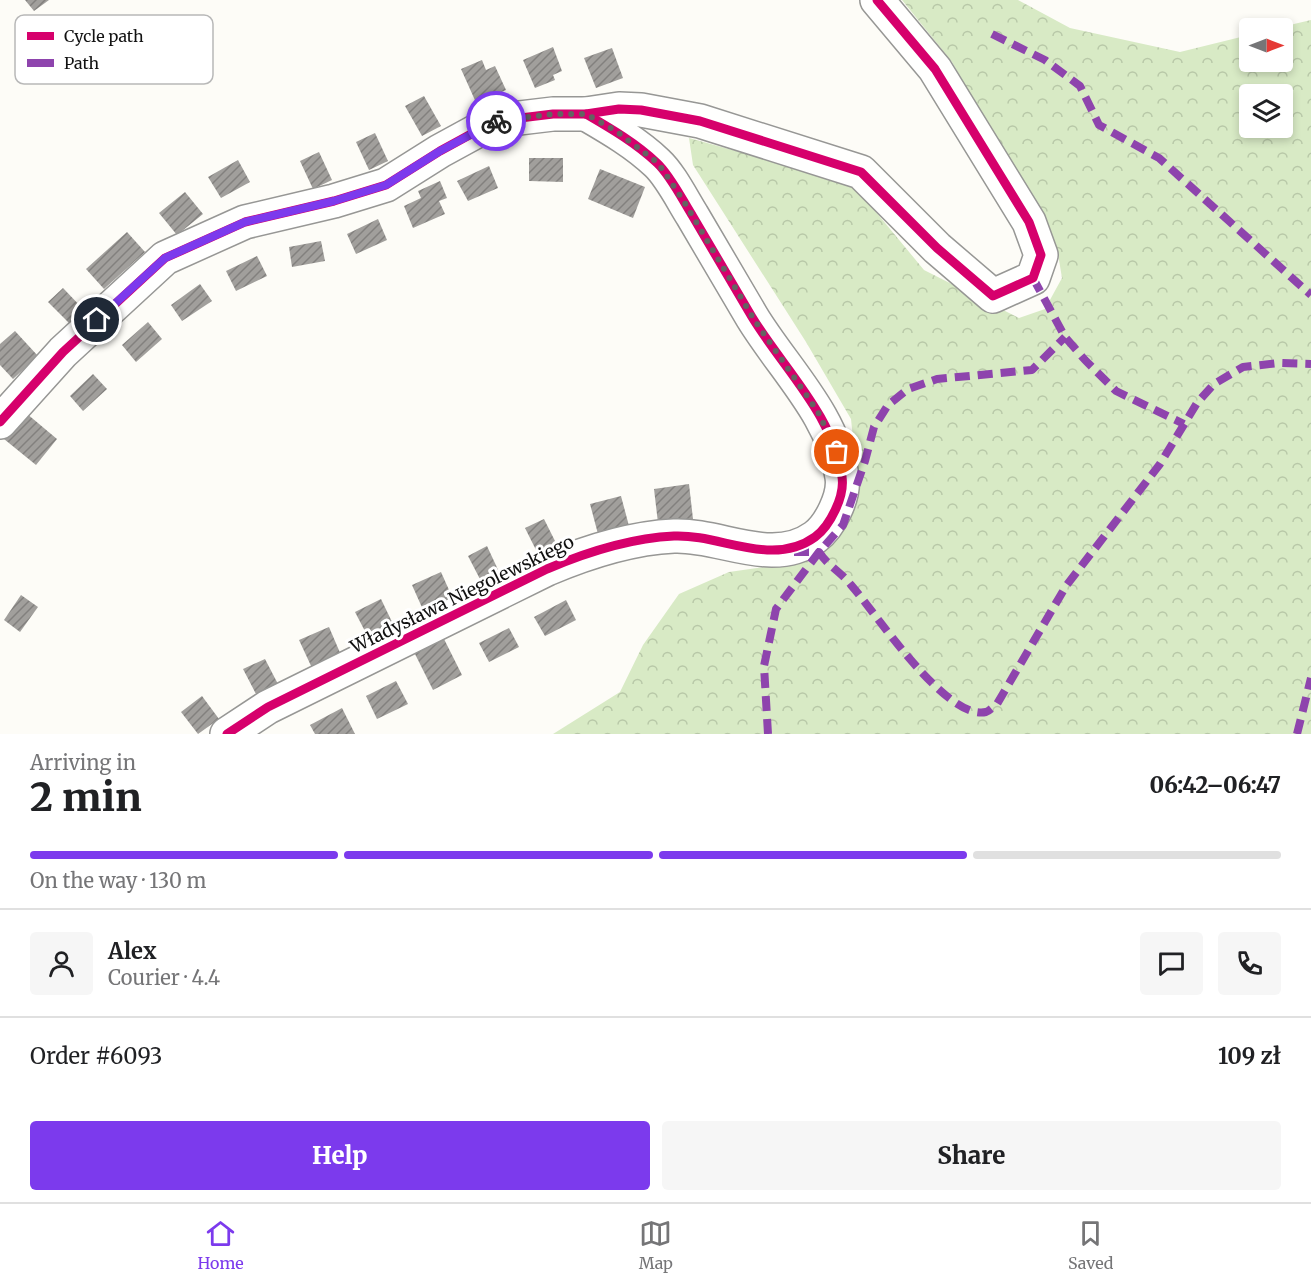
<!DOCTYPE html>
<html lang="en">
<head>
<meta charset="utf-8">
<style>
  :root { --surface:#fff; --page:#f6f6f6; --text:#202124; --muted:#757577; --line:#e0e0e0; --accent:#7c3aed }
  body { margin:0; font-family:Merriweather,serif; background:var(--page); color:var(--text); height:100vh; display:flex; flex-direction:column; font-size:22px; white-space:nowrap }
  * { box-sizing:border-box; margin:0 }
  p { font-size:20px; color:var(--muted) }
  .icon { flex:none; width:33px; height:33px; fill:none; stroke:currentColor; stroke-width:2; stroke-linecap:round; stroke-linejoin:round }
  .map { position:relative; height:734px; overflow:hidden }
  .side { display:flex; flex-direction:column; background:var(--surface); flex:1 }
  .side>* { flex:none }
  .needle { width:39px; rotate:90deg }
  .buttons { position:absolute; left:1239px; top:18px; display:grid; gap:12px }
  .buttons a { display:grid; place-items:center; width:54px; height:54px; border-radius:6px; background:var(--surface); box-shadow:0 3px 9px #0003; font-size:30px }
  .pin { position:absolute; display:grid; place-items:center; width:51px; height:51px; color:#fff; margin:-26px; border:3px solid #fff; border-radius:50%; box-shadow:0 2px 6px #0007 }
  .courier { position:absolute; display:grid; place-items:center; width:60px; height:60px; margin:-30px; border:4px solid #7c3aed; border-radius:50%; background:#fff; color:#222; box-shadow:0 2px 8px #0007 }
  .summary em { font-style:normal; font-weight:800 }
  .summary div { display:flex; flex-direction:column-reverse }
  .summary { display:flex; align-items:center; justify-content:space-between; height:102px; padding:0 30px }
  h1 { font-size:39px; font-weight:800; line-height:45px }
  .bar { display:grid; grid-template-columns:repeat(4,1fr); gap:9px 6px; align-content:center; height:72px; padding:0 30px }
  .bar i { height:8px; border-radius:4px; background:var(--line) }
  .bar .active { background:var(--accent) }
  .bar p { grid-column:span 4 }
  .line { display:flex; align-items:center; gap:15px; padding:0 30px; border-top:2px solid var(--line) }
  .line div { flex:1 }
  .round { display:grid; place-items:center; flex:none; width:63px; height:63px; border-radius:6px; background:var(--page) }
  .button { display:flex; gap:12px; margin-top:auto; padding:12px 30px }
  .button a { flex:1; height:69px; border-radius:6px; background:var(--accent); color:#fff; font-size:24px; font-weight:800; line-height:69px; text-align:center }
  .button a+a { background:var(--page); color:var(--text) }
  .tab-bar { display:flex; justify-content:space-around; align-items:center; height:84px; border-top:2px solid var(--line); background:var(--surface); font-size:16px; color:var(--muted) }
  .tab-bar a { display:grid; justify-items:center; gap:3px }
  .tab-bar .active { color:var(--accent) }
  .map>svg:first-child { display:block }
</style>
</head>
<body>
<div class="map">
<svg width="1311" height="734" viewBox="0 0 1311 734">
  <defs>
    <pattern id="forest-crowns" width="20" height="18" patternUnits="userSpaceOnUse" patternTransform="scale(1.5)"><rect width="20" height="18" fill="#d8eac5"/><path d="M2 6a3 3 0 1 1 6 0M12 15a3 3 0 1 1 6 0" fill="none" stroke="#b8c8a8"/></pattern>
    <pattern id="building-hatch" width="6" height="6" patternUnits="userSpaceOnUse" patternTransform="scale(1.5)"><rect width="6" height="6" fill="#a19f9c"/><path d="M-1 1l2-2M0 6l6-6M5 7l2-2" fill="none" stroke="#82807e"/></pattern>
  </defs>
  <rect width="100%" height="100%" fill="#fdfcf7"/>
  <path fill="url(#forest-crowns)" fill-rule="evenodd" d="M902 0H1018L1070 28 1180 52 1249 35 1250 62H1282V28H1277L1311 20V734H553L620 692 643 645 679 594 729 572 779 565 857 477 851 419 806 342 693 165 689 138 852 183 924 270 1019 318 1045 309 1062 278 1058 254 952 62ZM1250 94H1282V128H1250Z"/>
  <g fill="url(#building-hatch)">
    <polygon points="25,0 49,0 34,11"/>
    <polygon points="553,47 562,71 553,75 555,80 535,88 523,60"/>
    <polygon points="612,48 623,78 596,88 584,58"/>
    <polygon points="482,60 486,70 495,66 506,90 497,94 499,98 478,107 461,69"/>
    <polygon points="424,96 441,126 422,136 405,106"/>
    <polygon points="375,133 388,161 369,170 356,142"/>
    <polygon points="319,152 332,180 313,189 300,161"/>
    <polygon points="529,158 563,158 563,182 529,181"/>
    <polygon points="238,160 250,182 221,198 208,177"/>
    <polygon points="489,166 498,188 468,201 457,181"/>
    <polygon points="600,169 645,187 633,218 588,199"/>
    <polygon points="440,181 447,198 439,201 445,214 413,228 404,206 421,198 418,191"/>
    <polygon points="185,192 203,214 177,235 159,213"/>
    <polygon points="378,219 387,240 356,254 347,234"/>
    <polygon points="127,232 145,252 104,289 86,269"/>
    <polygon points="321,241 325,261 292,267 289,247"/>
    <polygon points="257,256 267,276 236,291 226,271"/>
    <polygon points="200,284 212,301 182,321 171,305"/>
    <polygon points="63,288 84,310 70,324 48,302"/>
    <polygon points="148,322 162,339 136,362 122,345"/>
    <polygon points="15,331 38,356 13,379 0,365 0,344"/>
    <polygon points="93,374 107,389 83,411 70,396"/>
    <polygon points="26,413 57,439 36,465 4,439"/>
    <polygon points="689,484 693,519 658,523 654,489"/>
    <polygon points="621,496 629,526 598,534 590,504"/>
    <polygon points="544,519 558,547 539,556 525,528"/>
    <polygon points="487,546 500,574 482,583 468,556"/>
    <polygon points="441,572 453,599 424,612 412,585"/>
    <polygon points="21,595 38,607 20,632 4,620"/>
    <polygon points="381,599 394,626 369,639 355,612"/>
    <polygon points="566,600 576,620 545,636 534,617"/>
    <polygon points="329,627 341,655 312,668 299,640"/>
    <polygon points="509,628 519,647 489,662 479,643"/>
    <polygon points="443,637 462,675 433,690 414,652"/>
    <polygon points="265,659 279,686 257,696 243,669"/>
    <polygon points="396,681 408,704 377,719 366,696"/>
    <polygon points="202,696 219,719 198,734 181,712"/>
    <polygon points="342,708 355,734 315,734 310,725"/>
  </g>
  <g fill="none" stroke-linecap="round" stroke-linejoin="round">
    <g stroke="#979795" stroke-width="36">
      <g id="minor">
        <polyline points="0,422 63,352 165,258 245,222 334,201 386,185 440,151 495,121 553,114 586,114 619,109 641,110 700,121 861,172 937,248 993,296 1033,278 1041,255 1029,222 935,69 877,0"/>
        <path d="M227 734 268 707 547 569C587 552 630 538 674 536 721 534 772 568 815 537 830 526 845 496 842 477 834 416 783 368 752 317 732 283 712 249 692 215 682 199 670 175 657 163 636 143 610 128 586 114"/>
      </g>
    </g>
    <use href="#minor" stroke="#fffffe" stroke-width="33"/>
    <g stroke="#8e44ad" stroke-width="8" stroke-dasharray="15 8" stroke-linecap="butt">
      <polyline points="992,34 1045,60 1080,86 1099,125 1159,158 1311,295"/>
      <polyline points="1033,278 1065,337 1085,360 1116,391 1184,424"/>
      <path d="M794 552H819C829 567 841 572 851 585 875 612 946 721 986 712 989 711 994 706 997 704L1066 586 1160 464 1197 403 1214 384 1243 367 1279 363 1311 364"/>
      <polyline points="768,734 764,666 776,609 819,552 843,525 865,461 874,427 888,405 908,389 937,379 1032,370 1065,337"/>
      <polyline points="1297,734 1311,678"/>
    </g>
    <g stroke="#fff" stroke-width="13">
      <g id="cycleway">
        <polyline points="0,422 63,352 165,258 245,222 334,201 386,185 440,151 495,121 553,114 586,114 619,109 641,110 700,121 861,172 937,248 993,296 1033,278 1041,255 1029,222 935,69 877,0"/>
        <path d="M227 734 268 707 547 569C587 552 630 538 674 536 721 534 772 568 815 537 830 526 845 496 842 477 834 416 783 368 752 317 732 283 712 249 692 215 682 199 670 175 657 163 636 143 610 128 586 114"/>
      </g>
    </g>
    <use href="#cycleway" stroke="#d6006c" stroke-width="9"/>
  </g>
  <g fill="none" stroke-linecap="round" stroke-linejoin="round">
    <polyline stroke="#646362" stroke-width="6" stroke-dasharray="0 10.8" points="496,121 553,114 586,114 616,131 658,163 683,200 755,321 818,412 837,452"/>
    <polyline stroke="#7c3aed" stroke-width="8" points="97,320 165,258 245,222 334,201 386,185 440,151 496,121"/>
  </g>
  <g text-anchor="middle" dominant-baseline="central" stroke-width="6" stroke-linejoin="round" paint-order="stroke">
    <g font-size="18" fill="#111" stroke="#fff">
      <text transform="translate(462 594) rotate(-26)">Władysława Niegolewskiego</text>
    </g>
  </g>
  <rect x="15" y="15" width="198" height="69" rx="9" fill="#fff" stroke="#b8b8b8" stroke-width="1.5"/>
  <rect x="27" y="32" width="27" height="8" fill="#d6006c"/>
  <rect x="27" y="59" width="27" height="8" fill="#8e44ad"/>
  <g font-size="16" fill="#111">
    <text x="64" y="42">Cycle path</text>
    <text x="64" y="69">Path</text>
  </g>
</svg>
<div class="buttons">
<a><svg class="needle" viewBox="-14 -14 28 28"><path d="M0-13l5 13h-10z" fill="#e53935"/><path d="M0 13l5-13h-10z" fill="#757577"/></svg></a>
<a><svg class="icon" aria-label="layers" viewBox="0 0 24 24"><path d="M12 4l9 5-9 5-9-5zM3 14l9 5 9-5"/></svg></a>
</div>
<div class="pin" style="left:837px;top:452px;background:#ea580c"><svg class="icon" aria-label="bag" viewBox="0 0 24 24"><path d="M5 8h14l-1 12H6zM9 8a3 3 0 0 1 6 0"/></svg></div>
<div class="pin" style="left:97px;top:320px;background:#1f2937"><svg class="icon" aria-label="home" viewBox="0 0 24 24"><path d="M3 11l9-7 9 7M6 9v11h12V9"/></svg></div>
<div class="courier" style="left:496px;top:121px"><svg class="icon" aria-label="bike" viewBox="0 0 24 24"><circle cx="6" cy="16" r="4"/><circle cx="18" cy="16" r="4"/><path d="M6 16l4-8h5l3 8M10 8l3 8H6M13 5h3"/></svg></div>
</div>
<section class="side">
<div class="summary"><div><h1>2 min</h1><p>Arriving in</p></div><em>06:42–06:47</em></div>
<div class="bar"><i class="active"></i><i class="active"></i><i class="active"></i><i></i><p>On the way · 130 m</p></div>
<div class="line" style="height:108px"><a class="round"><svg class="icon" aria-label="person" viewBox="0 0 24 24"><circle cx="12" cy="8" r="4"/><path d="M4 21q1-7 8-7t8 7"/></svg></a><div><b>Alex</b><p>Courier · 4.4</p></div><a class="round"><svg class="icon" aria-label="chat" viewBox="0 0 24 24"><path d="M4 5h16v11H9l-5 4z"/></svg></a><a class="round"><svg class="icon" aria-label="phone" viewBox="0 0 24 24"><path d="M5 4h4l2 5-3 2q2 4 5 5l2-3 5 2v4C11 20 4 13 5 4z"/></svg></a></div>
<div class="line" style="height:78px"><div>Order #6093</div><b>109 zł</b></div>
<div class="button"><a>Help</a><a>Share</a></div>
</section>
<nav class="tab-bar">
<a class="active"><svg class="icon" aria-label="home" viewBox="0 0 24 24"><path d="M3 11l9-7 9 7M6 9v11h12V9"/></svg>Home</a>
<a><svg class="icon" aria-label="map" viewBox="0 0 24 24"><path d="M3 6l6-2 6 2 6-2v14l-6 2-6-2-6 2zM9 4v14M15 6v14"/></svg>Map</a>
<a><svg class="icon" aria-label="saved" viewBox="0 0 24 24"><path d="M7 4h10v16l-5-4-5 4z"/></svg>Saved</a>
</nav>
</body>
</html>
